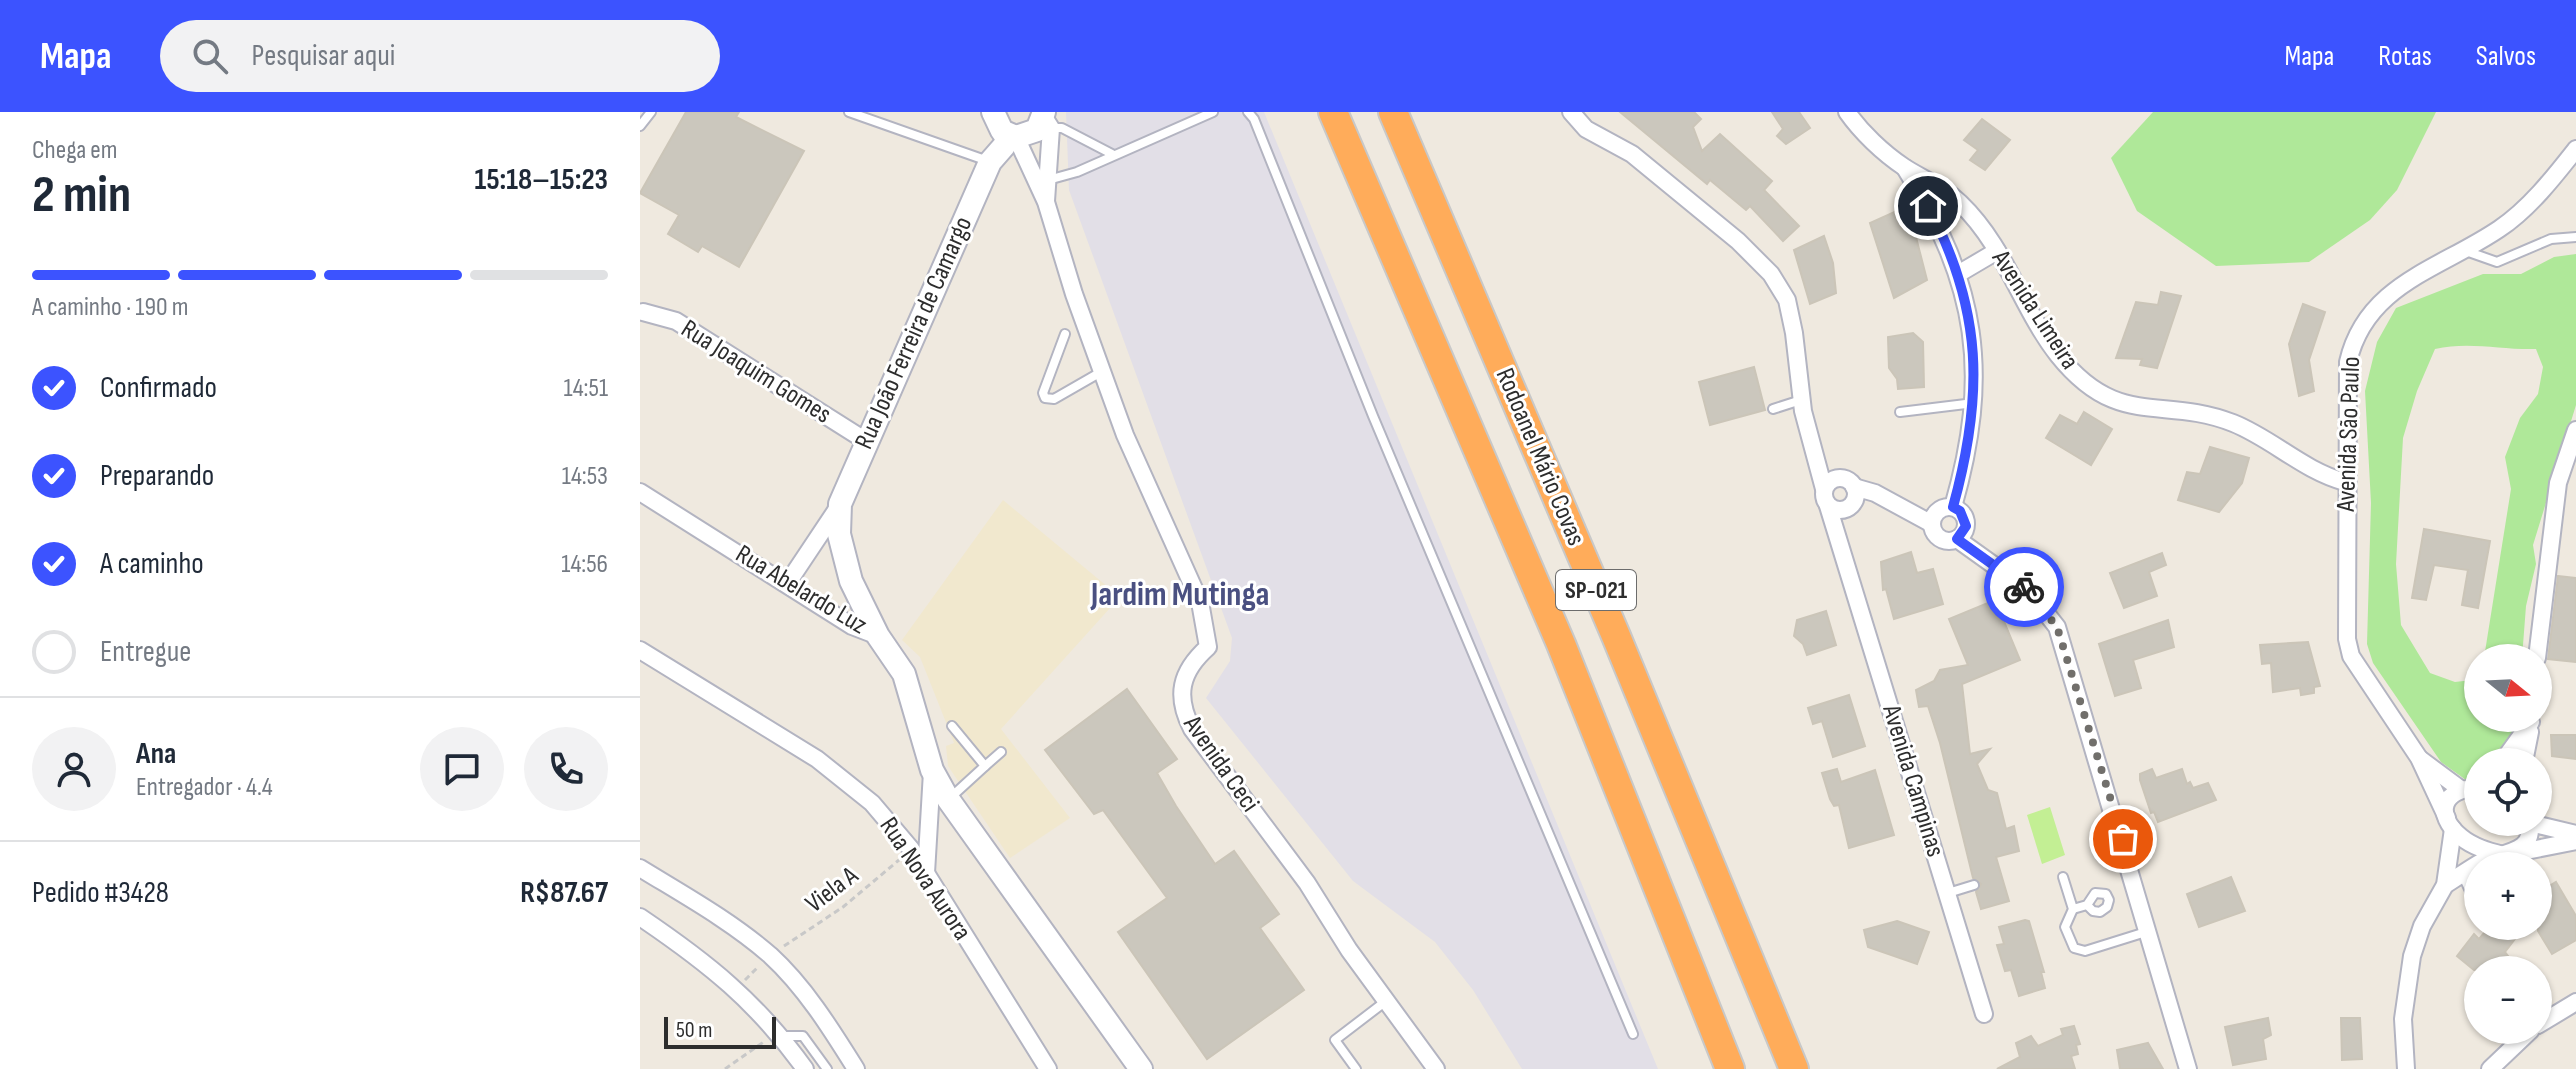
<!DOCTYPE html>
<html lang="pt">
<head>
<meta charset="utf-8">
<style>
  :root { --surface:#fff; --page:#f2f2f3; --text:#1f2937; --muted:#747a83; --line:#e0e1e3; --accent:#3c53ff }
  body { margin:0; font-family:"Sofia Sans Condensed",sans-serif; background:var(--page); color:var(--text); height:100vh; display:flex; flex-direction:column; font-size:30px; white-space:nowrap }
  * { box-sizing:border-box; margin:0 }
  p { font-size:26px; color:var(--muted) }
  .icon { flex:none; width:44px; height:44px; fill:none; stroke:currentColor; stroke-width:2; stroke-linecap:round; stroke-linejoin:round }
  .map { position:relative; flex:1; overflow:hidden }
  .panel { display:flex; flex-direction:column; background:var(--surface); width:640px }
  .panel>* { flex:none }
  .needle { width:52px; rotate:108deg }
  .tools { position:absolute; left:1824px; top:532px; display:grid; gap:16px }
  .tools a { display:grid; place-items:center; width:88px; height:88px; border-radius:50%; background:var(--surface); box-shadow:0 2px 6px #0004; font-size:40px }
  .scale { position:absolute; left:24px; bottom:20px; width:112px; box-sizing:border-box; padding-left:8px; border:4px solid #2d2d2d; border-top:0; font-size:22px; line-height:28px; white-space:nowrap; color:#2d2d2d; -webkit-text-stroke:6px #fff; paint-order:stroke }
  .pin { position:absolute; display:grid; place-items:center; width:68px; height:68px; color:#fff; margin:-34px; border:4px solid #fff; border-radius:50%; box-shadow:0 2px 8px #0007 }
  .courier { position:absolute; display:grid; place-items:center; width:80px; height:80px; margin:-40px; border:6px solid #3c53ff; border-radius:50%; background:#fff; color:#222; box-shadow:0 2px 10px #0007 }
  .headline em { font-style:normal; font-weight:700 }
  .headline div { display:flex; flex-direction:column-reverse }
  .headline { display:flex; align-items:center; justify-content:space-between; height:136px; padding:0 32px }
  h1 { font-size:52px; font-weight:700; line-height:60px }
  .bar { display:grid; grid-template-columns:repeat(4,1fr); gap:12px 8px; align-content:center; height:96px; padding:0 32px }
  .bar i { height:10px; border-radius:6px; background:var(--line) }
  .bar .selected { background:var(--accent) }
  .bar p { grid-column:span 4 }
  .line { display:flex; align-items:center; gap:20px; padding:0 32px; border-top:2px solid var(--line) }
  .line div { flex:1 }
  .round { display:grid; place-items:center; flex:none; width:84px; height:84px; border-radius:42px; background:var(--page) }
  ol { padding:0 32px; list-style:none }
  li { display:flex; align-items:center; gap:24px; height:88px }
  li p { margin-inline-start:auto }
  li .icon { padding:8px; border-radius:50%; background:var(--accent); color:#fff; stroke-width:4 }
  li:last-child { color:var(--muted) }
  li i { width:44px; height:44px; border:4px solid var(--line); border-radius:50% }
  header { display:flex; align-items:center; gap:48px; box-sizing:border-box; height:112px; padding:0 40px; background:var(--accent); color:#fff }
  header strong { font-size:38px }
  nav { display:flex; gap:44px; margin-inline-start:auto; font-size:28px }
  .search { width:560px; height:72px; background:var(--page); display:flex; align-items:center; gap:20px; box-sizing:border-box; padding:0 28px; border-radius:44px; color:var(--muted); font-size:30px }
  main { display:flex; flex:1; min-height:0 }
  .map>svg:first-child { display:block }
</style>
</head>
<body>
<header>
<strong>Mapa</strong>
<div class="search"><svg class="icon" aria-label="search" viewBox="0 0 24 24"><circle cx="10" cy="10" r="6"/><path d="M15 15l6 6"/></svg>Pesquisar aqui</div>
<nav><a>Mapa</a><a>Rotas</a><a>Salvos</a></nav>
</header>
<main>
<section class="panel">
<div class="headline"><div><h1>2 min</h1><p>Chega em</p></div><em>15:18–15:23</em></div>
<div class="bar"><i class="selected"></i><i class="selected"></i><i class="selected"></i><i></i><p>A caminho · 190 m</p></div>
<ol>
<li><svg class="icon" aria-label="check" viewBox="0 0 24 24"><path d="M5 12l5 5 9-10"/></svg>Confirmado<p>14:51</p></li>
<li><svg class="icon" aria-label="check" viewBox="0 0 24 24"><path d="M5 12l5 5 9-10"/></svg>Preparando<p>14:53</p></li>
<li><svg class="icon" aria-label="check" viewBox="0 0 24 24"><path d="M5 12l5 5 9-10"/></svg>A caminho<p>14:56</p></li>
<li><i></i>Entregue</li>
</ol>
<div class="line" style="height:144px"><a class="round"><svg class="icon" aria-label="person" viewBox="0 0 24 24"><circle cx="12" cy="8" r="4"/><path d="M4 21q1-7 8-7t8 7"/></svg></a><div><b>Ana</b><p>Entregador · 4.4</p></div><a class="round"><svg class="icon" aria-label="chat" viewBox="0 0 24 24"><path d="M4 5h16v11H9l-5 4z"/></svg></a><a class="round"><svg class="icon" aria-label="phone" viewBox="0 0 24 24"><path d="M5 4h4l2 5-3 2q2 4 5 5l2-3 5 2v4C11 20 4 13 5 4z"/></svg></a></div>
<div class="line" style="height:104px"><div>Pedido #3428</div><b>R$87.67</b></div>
</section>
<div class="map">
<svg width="1936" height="957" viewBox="0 0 1936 957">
  <rect width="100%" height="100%" fill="#efe9df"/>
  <polygon fill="#e2dfe7" points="426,0 624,0 1018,957 882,957 833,878 795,830 713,769 566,586 590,549 592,526 429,78"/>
  <polygon fill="#f1e8ce" points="363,388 480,485 361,617 430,706 370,746 308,654 306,634 314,631 311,623 280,545 262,528"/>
  <g fill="#afe899">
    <polygon points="1513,0 1796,0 1757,78 1730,108 1669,150 1576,154 1497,99 1471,46"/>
    <path d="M1936 142V293L1893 433 1896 452 1886 494 1882 546H1844L1871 377 1865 345 1880 306 1898 282 1903 255 1896 237C1861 238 1829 229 1795 237L1777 279 1763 326 1756 452 1761 513 1790 561 1815 570 1832 568 1838 558V606H1880L1881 616 1855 650H1838V666L1826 668 1801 650 1733 551 1727 532 1731 391 1725 279 1737 230 1756 196 1843 162H1881L1914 145Z"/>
  </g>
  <polygon fill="#c3ef94" points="1410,695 1425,743 1402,752 1387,703"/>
  <g fill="#cbc7bd" stroke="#cbc5b8" stroke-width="2">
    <polygon points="46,0 99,0 96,5 164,39 99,155 62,134 58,140 28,122 39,103 0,81"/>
    <polygon points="980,0 1054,0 1061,7 1053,15 1062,39 1080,22 1132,69 1124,78 1159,114 1143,129 1110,94 1106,98 1070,68 1067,72"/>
    <polygon points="1132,0 1159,0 1170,16 1146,32 1137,24 1143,17"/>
    <polygon points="1342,7 1370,28 1345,58 1330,48 1338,38 1324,28"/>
    <polygon points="1268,94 1287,168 1254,186 1230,111"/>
    <polygon points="1184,124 1193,151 1196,181 1170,192 1154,138"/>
    <polygon points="1521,180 1541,184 1517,256 1500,253 1502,247 1476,246 1496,190 1518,193"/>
    <polygon points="1663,192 1685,200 1669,248 1674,279 1659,284 1649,232"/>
    <polygon points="1273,221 1283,230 1284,275 1258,277 1257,267 1249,256 1248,225"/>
    <polygon points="1114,255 1125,298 1070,313 1059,270"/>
    <polygon points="1444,300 1472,317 1451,353 1406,326 1420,303 1437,312"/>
    <polygon points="1570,335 1609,346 1602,371 1579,400 1538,388 1547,360 1560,362"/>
    <polygon points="1784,417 1850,429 1838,496 1822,493 1828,458 1794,453 1786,488 1772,486"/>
    <polygon points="1271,440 1277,461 1293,457 1303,492 1254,507 1246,477 1243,478 1241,450"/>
    <polygon points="1522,441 1526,453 1509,460 1517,484 1484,496 1470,461"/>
    <polygon points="1918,464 1936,466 1936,550 1908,547"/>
    <polygon points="1355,488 1380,548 1322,572 1330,642 1350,637 1337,652 1348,678 1357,681 1366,717 1374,714 1379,739 1356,745 1369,789 1341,797 1336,780 1341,772 1333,766 1300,631 1288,594 1279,595 1276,578 1294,569 1300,558 1328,553 1309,507"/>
    <polygon points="1186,499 1196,533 1167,543 1163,532 1154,524 1157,508"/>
    <polygon points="1528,508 1534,535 1493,548 1501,576 1475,584 1459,532"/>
    <polygon points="1668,530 1680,574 1674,575 1674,581 1661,583 1660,576 1633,580 1631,551 1622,552 1620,533"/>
    <polygon points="487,577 537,647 517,661 536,694 575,752 594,739 639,802 620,816 664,878 567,947 478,820 527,786 463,698 454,702 405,638"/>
    <polygon points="1209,583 1225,634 1193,645 1182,609 1173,612 1168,596"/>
    <polygon points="1911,623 1936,623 1936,647 1912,644"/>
    <polygon points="1197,657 1201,670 1235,658 1254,723 1209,736 1199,693 1194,694 1190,687 1182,661"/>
    <polygon points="1512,657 1516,666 1542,657 1547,672 1550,670 1553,676 1568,671 1576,688 1518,710 1514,700 1511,701 1500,668 1500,662"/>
    <polygon points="1591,765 1605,799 1559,815 1547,782"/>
    <polygon points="1916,770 1936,804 1936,828 1912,842 1898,819 1898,781"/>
    <polygon points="1385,808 1389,809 1404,860 1401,860 1405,876 1379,884 1371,858 1365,859 1357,833 1364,832 1359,815"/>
    <polygon points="1257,809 1289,820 1277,852 1228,835 1224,818"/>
    <polygon points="1850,814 1859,814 1875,827 1865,840 1868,844 1864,848 1876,858 1834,858 1817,844 1834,822 1839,827"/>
    <polygon points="1628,906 1631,923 1623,927 1626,947 1593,953 1585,915"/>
    <polygon points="1701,906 1720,906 1722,947 1702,948"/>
    <polygon points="1434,914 1440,932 1436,933 1438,942 1431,944 1435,957 1357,957 1380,945 1376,931 1391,924 1398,934 1423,923 1421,917"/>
    <polygon points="1508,931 1523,957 1480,957 1477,938"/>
  </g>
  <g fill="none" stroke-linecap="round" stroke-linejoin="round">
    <g stroke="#b3b4c1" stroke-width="12">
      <g id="lane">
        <polyline points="209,0 348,49"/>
        <polyline points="608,0 614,7 733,304 993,922"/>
        <polyline points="0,14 11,0"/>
        <polyline points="411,16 422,16 472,42"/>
        <polyline points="408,68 437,60 573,0"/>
        <polyline points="1823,138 1857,150 1911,127 1936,125"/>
        <polyline points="425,222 403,281 405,286 414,287 461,260"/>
        <polyline points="1133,297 1161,288"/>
        <polyline points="1260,300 1334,291"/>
        <polyline points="345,654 361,640"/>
        <polyline points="310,686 345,654 312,614"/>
        <polyline points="1822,762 1838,796"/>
        <polyline points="1423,765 1433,797 1425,815 1434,836 1445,839 1509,819"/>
        <polyline points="1308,781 1334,773"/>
        <polyline points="1433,797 1447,793 1455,781 1466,782 1469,788 1467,795 1460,800 1453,799 1447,793"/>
        <polyline points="142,924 163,924 187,957"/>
        <polyline points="716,957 695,928 746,889"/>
      </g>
    </g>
    <g stroke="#b3b4c1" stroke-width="20">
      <g id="street">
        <polyline points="931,0 946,17 992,42 1098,129 1131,162 1147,188 1154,221 1163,299 1184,377"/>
        <path d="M1207 0C1221 20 1243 41 1264 55 1282 67 1303 74 1320 91 1366 135 1381 196 1418 243 1478 318 1522 283 1593 311 1633 327 1662 358 1705 370"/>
        <polyline points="404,5 411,16 406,89"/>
        <path d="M376 25 406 90 434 182 485 323 560 490 568 535C540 560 535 584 552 617L667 771 709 838 796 957"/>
        <path d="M1265 56C1338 173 1351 262 1313 395"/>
        <polyline points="1318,162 1357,139"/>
        <polyline points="3,200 36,209 226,329"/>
        <circle cx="1200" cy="382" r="16"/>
        <polyline points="1214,375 1235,381 1292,412"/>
        <polyline points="0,380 212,514 238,524"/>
        <polyline points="1188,394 1344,902"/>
        <circle cx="1309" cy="412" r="17"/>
        <polyline points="1317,427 1387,477 1417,515 1548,957"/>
        <polyline points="147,472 199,394"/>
        <polyline points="0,538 177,647 232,691 271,737 408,957"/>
        <polyline points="1897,546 1918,371 1936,318"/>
        <polyline points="1780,647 1819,676"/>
        <polyline points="1862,650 1891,610"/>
        <polyline points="1884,650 1890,620"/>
        <path d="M1838 676C1803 676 1793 702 1821 725 1833 735 1848 739 1863 743"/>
        <path d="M1807 706 1779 646 1711 544 1707 527 1708 250C1726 172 1800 157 1859 117 1889 97 1914 65 1936 37"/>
        <polyline points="1890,711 1936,722"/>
        <polyline points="1876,741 1936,729"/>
        <path d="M0 756C44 783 91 809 130 843 165 875 191 917 216 957"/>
        <polyline points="286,761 292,660"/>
        <path d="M1805 773C1818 765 1830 756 1843 749 1863 740 1896 741 1889 710"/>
        <path d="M0 805C68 851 117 890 165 957"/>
        <polyline points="1898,913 1936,890"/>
        <polyline points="1766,957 1763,907 1772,844 1782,814 1805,773 1813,717"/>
        <polyline points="1850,957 1891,918"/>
      </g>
    </g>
    <g stroke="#b3b4c1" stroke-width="26">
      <g id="secondary">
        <polyline points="353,0 362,19 376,25 397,18 404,0"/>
        <polyline points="368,23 364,34 350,50 200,392 199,422 211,469 238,524 264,562 292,658 308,687 501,957"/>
      </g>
    </g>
    <g stroke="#c8c8c8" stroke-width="32">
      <g id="highway">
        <polyline points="693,0 921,532 1090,957"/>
        <polyline points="753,0 976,524 1154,957"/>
      </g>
    </g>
    <g stroke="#c8c8c8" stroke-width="3" stroke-dasharray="6 4" stroke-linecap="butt">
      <polyline points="144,834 203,795 259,748"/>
      <polyline points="105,868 119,854"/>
      <polyline points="85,957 125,929"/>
    </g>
    <use href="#lane" stroke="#fff" stroke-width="8"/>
    <use href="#street" stroke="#fff" stroke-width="16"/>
    <use href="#secondary" stroke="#fff" stroke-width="22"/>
    <use href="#highway" stroke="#ffac5a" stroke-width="28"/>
  </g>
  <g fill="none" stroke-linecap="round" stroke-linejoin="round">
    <polyline stroke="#716f6b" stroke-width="8" stroke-dasharray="0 14.4" points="1384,475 1417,515 1483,727"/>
    <path stroke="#3c53ff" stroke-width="10" d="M1288 94C1343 198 1344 283 1313 395L1320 399 1326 414 1317 427 1384 475"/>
  </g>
  <g text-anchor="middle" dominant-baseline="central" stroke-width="6" stroke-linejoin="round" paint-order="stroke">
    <rect fill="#fff" stroke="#6c6c6c" stroke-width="2" x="916" y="458" width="80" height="40" rx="6"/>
    <g font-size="24" font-weight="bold" fill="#2d2d2d">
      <text x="956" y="478">SP-021</text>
    </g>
    <g font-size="26" fill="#2d2d2d" stroke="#fff">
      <text transform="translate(1395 198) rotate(57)">Avenida Limeira</text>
      <text transform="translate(274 221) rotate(-66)">Rua João Ferreira de Camargo</text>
      <text transform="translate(116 260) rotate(32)">Rua Joaquim Gomes</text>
      <text transform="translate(1709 322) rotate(-88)">Avenida São Paulo</text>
      <text transform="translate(900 345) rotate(67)">Rodoanel Mário Covas</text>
      <text transform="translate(161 478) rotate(31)">Rua Abelardo Luz</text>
      <text transform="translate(581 652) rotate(55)">Avenida Ceci</text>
      <text transform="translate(1273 669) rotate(73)">Avenida Campinas</text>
      <text transform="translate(285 767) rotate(56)">Rua Nova Aurora</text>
      <text transform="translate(192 778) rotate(-37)">Viela A</text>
    </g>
    <g font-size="34" font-weight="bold" fill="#4a5081" stroke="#fff">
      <text x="540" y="482">Jardim Mutinga</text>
    </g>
  </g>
</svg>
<div class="tools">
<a><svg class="needle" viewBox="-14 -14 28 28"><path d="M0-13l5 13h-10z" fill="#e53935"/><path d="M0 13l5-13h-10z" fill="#747a83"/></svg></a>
<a><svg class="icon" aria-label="locate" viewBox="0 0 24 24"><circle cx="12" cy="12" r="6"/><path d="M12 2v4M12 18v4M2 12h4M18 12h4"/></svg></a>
<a>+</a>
<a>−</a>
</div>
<div class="scale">50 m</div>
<div class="pin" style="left:1483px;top:727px;background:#ea580c"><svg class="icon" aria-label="bag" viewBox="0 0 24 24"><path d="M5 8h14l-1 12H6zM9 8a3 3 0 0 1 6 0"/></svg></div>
<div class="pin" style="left:1288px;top:94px;background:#1f2937"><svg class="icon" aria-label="home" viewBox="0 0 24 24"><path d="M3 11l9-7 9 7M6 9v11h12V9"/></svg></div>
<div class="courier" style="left:1384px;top:475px"><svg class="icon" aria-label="bike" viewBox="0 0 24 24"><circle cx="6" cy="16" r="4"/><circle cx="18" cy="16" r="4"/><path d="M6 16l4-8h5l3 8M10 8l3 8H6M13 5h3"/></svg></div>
</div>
</main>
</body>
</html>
